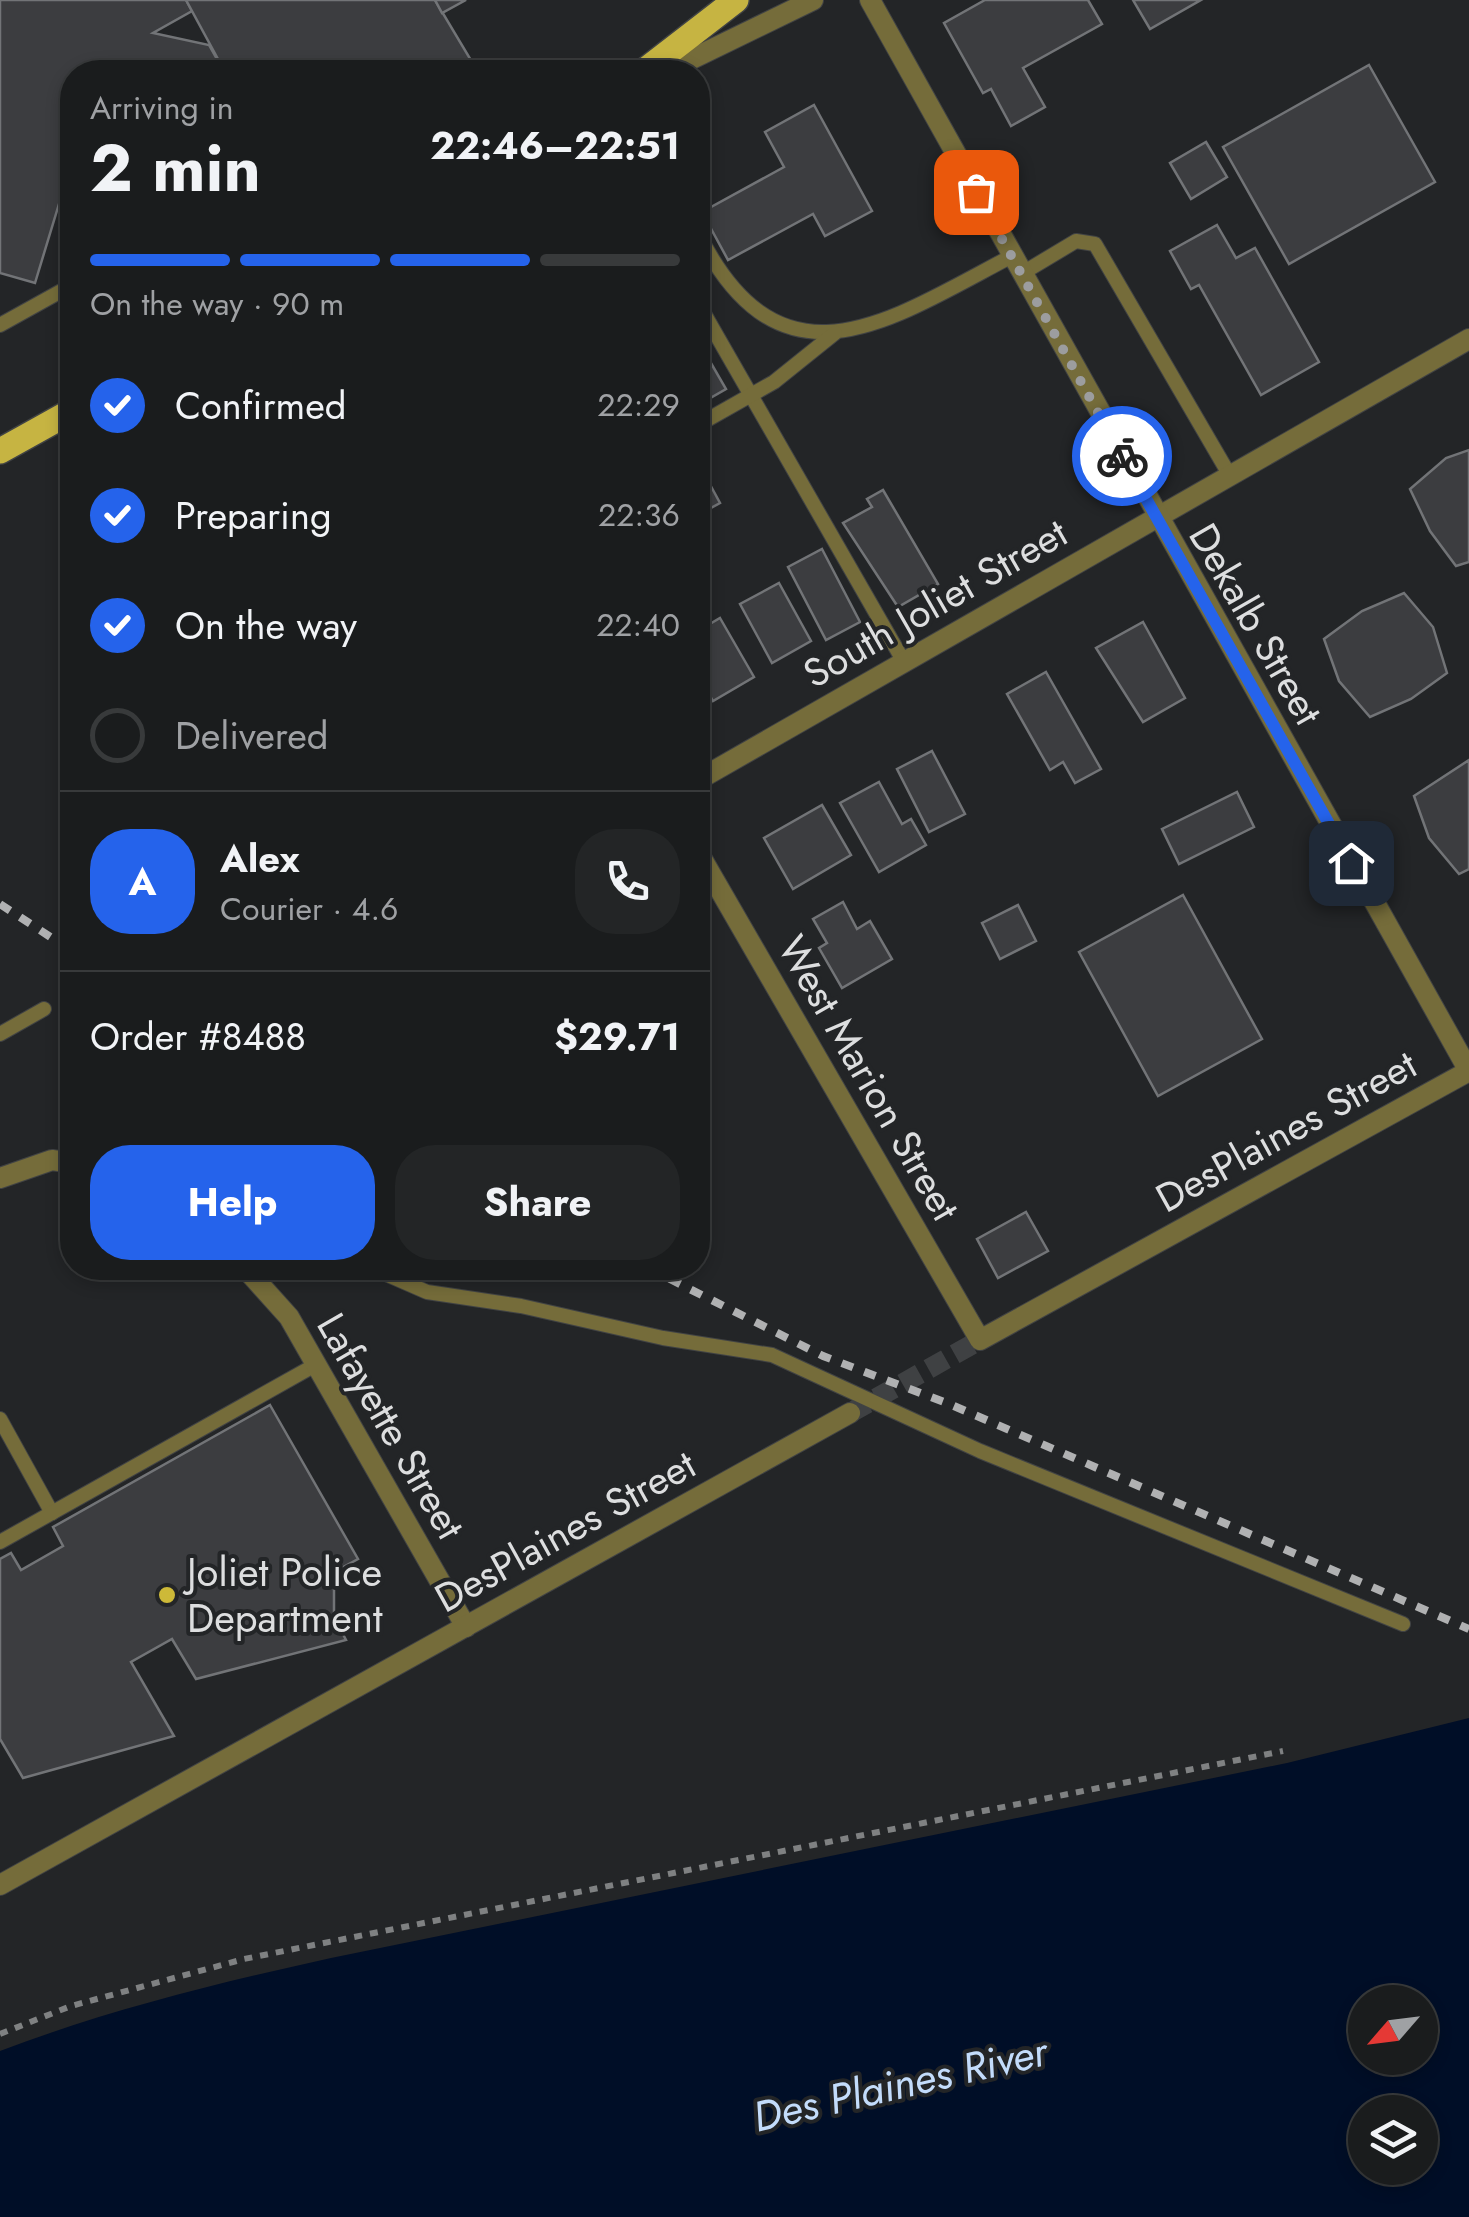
<!DOCTYPE html>
<html lang="en">
<head>
<meta charset="utf-8">
<style>
  :root { --surface:#1a1c1d; --page:#232526; --text:#f1f3f6; --muted:#9fa1a4; --line:#383a3b; --accent:#2563eb }
  body { margin:0; font-family:Jost,sans-serif; background:var(--page); color:var(--text); height:100vh; display:flex; flex-direction:column; font-size:38px; white-space:nowrap }
  * { box-sizing:border-box; margin:0 }
  p { font-size:32px; color:var(--muted) }
  .icon { flex:none; width:55px; height:55px; fill:none; stroke:currentColor; stroke-width:2; stroke-linecap:round; stroke-linejoin:round }
  .map { position:relative; flex:1; overflow:hidden }
  .sheet { position:absolute; left:60px; top:60px; width:650px; height:1220px; display:flex; flex-direction:column; background:var(--surface); border-radius:40px; box-shadow:0 5px 15px #0003,0 0 0 2px var(--line) }
  .sheet>* { flex:none }
  .needle { width:65px; rotate:242deg }
  .fabs { position:absolute; left:1348px; top:1985px; display:grid; gap:20px }
  .fabs a { display:grid; place-items:center; width:90px; height:90px; border-radius:50%; background:var(--surface); box-shadow:0 5px 15px #0003,0 0 0 2px var(--line); font-size:50px }
  .pin { position:absolute; display:grid; place-items:center; width:85px; height:85px; color:#fff; margin:-42px; border-radius:20px; box-shadow:0 5px 15px #0006 }
  .courier { position:absolute; display:grid; place-items:center; width:100px; height:100px; margin:-50px; border:8px solid #2563eb; border-radius:50%; background:#fff; color:#222; box-shadow:0 2px 12px #0007 }
  .overview em { font-style:normal; font-weight:700 }
  .overview div { display:flex; flex-direction:column-reverse }
  .overview { display:flex; align-items:center; justify-content:space-between; height:170px; padding:0 30px }
  h1 { font-size:65px; font-weight:700; line-height:75px }
  .bar { display:grid; grid-template-columns:repeat(4,1fr); gap:15px 10px; align-content:center; height:120px; padding:0 30px }
  .bar i { height:12px; border-radius:8px; background:var(--line) }
  .bar .selected { background:var(--accent) }
  .bar p { grid-column:span 4 }
  .line { display:flex; align-items:center; gap:25px; padding:0 30px; border-top:2px solid var(--line) }
  .line div { flex:1 }
  .round { display:grid; place-items:center; flex:none; width:105px; height:105px; border-radius:40px; background:var(--page) }
  ol { padding:0 30px; list-style:none }
  li { display:flex; align-items:center; gap:30px; height:110px }
  li p { margin-inline-start:auto }
  li .icon { padding:10px; border-radius:50%; background:var(--accent); color:#fff; stroke-width:4 }
  li:last-child { color:var(--muted) }
  li i { width:55px; height:55px; border:5px solid var(--line); border-radius:50% }
  .action { display:flex; gap:20px; margin-top:auto; padding:20px 30px }
  .action a { flex:1; height:115px; border-radius:40px; background:var(--accent); color:#fff; font-size:40px; font-weight:700; line-height:115px; text-align:center }
  .action a+a { background:var(--page); color:var(--text) }
  .map>svg:first-child { display:block }
</style>
</head>
<body>
<div class="map">
<svg width="1469" height="2217" viewBox="0 0 1469 2217">
  <rect width="100%" height="100%" fill="#232527"/>
  <path fill="#000e27" fill-rule="evenodd" d="M1469 1718V2217H0V2051C108 2010 218 1983 331 1958L1287 1763ZM1365 2002H1420V2058H1365ZM1365 2112H1420V2168H1365Z"/>
  <g fill="#3c3d40" stroke="#727477" stroke-width="2.5">
    <polygon points="0,0 186,0 192,11 153,33 209,45 223,70 72,72 72,161 35,283 0,273"/>
    <polygon points="186,0 435,0 478,72 225,72"/>
    <polygon points="435,0 466,0 442,13"/>
    <polygon points="985,0 1088,0 1102,24 1023,68 1045,107 1011,126 991,89 983,93 944,23"/>
    <polygon points="1133,0 1201,0 1150,29"/>
    <polygon points="1369,65 1435,182 1289,264 1223,147"/>
    <polygon points="814,105 872,211 825,236 813,214 728,260 702,212 784,167 765,132"/>
    <polygon points="1206,142 1227,177 1191,199 1170,163"/>
    <polygon points="1217,225 1236,258 1255,248 1319,362 1261,395 1199,285 1191,289 1170,251"/>
    <polygon points="704,351 726,389 698,405 698,355"/>
    <polygon points="1469,450 1469,562 1456,566 1430,531 1410,489 1446,458"/>
    <polygon points="700,466 720,503 698,515 698,468"/>
    <polygon points="883,490 938,584 898,607 843,523 872,507 867,499"/>
    <polygon points="822,549 860,622 826,640 788,567"/>
    <polygon points="779,583 811,641 772,663 740,604"/>
    <polygon points="1404,593 1433,627 1447,673 1411,699 1370,717 1339,681 1324,639 1362,611"/>
    <polygon points="720,618 754,677 713,701 698,675 698,631"/>
    <polygon points="1143,622 1185,698 1143,722 1096,648"/>
    <polygon points="1046,672 1101,769 1075,783 1063,762 1050,770 1007,694"/>
    <polygon points="932,751 965,814 929,832 897,769"/>
    <polygon points="1469,760 1469,869 1459,874 1429,838 1414,796"/>
    <polygon points="879,782 902,824 911,819 926,845 879,872 840,803"/>
    <polygon points="1237,792 1254,827 1179,864 1162,829"/>
    <polygon points="822,805 851,855 793,889 764,838"/>
    <polygon points="1183,895 1262,1039 1158,1096 1079,952"/>
    <polygon points="843,902 857,929 870,921 892,959 842,988 819,948 827,943 813,919"/>
    <polygon points="1018,905 1036,941 1000,959 982,923"/>
    <polygon points="1026,1212 1048,1251 998,1278 977,1239"/>
    <polygon points="270,1405 358,1559 334,1572 334,1617 346,1640 196,1679 172,1639 131,1662 174,1736 23,1778 0,1739 0,1559 11,1553 21,1570 63,1546 53,1527"/>
  </g>
  <g fill="none" stroke-linecap="round" stroke-linejoin="round">
    <polyline stroke="#3f4143" stroke-width="20" stroke-dasharray="20 10" stroke-linecap="butt" points="850,1413 980,1340"/>
    <g stroke="#414344" stroke-width="16">
      <g id="service">
        <path d="M698 233C781 399 890 320 1012 256"/>
        <polyline points="1021,274 1076,241 1095,244 1229,474"/>
        <polyline points="698,303 904,662"/>
        <polyline points="0,325 72,285"/>
        <polyline points="698,425 774,382 835,333"/>
        <polyline points="0,1034 44,1009"/>
        <polyline points="372,1268 427,1292 521,1306 663,1338 772,1355 980,1451 1403,1624"/>
        <polyline points="255,1278 273,1268"/>
        <polyline points="0,1419 52,1513"/>
        <polyline points="0,1542 317,1364"/>
      </g>
    </g>
    <g stroke="#414344" stroke-width="22">
      <g id="minor">
        <polyline points="665,72 813,0"/>
        <polyline points="698,780 1469,339"/>
        <polyline points="698,852 980,1340 1469,1071 870,0"/>
        <polyline points="0,1178 52,1160 72,1163"/>
        <polyline points="245,1268 289,1317 466,1627"/>
        <polyline points="0,1885 850,1413"/>
      </g>
    </g>
    <g stroke="#414344" stroke-width="28">
      <g id="primary">
        <polyline points="643,72 736,0"/>
        <polyline points="0,451 72,411"/>
      </g>
    </g>
    <polyline stroke="#7f8182" stroke-width="6" stroke-dasharray="8 8" stroke-linecap="butt" points="0,2034 71,2006 244,1959 1283,1751"/>
    <use href="#service" stroke="#756c3a" stroke-width="14"/>
    <use href="#minor" stroke="#756c3a" stroke-width="20"/>
    <use href="#primary" stroke="#c6b442" stroke-width="25"/>
    <g stroke="#b0b1b2" stroke-width="8" stroke-dasharray="12 12" stroke-linecap="butt">
      <polyline points="0,904 72,951"/>
      <polyline points="648,1268 823,1356 947,1403 1469,1629"/>
    </g>
  </g>
  <g fill="none" stroke-linecap="round" stroke-linejoin="round">
    <polyline stroke="#9c9d9f" stroke-width="10" stroke-dasharray="0 18" points="976,192 1122,456"/>
    <polyline stroke="#2563eb" stroke-width="12" points="1122,456 1351,863"/>
  </g>
  <circle fill="#cdb938" stroke="#232527" stroke-width="4" cx="167" cy="1595" r="10"/>
  <g text-anchor="middle" dominant-baseline="central" stroke-width="8" stroke-linejoin="round" paint-order="stroke">
    <g font-size="40" fill="#dddedf" stroke="#232527">
      <text transform="translate(935 603) rotate(-30)">South Joliet Street</text>
      <text transform="translate(1256 624) rotate(60)">Dekalb Street</text>
      <text transform="translate(869 1078) rotate(60)">West Marion Street</text>
      <text transform="translate(1286 1131) rotate(-29)">DesPlaines Street</text>
      <text transform="translate(391 1426) rotate(60)">Lafayette Street</text>
      <text transform="translate(565 1531) rotate(-29)">DesPlaines Street</text>
    </g>
    <g font-size="40" fill="#dddedf" stroke="#232527" text-anchor="start">
      <text x="187" y="1572">Joliet Police<tspan x="187" dy="46">Department</tspan></text>
    </g>
    <g font-size="42" font-style="italic" fill="#c3dcfb" stroke="#232527">
      <text transform="translate(900 2084) rotate(-13)">Des Plaines River</text>
    </g>
  </g>
</svg>
<div class="fabs">
<a><svg class="needle" viewBox="-14 -14 28 28"><path d="M0-13l5 13h-10z" fill="#e53935"/><path d="M0 13l5-13h-10z" fill="#9fa1a4"/></svg></a>
<a><svg class="icon" aria-label="layers" viewBox="0 0 24 24"><path d="M12 4l9 5-9 5-9-5zM3 14l9 5 9-5"/></svg></a>
</div>
<div class="pin" style="left:976px;top:192px;background:#ea580c"><svg class="icon" aria-label="bag" viewBox="0 0 24 24"><path d="M5 8h14l-1 12H6zM9 8a3 3 0 0 1 6 0"/></svg></div>
<div class="pin" style="left:1351px;top:863px;background:#1f2937"><svg class="icon" aria-label="home" viewBox="0 0 24 24"><path d="M3 11l9-7 9 7M6 9v11h12V9"/></svg></div>
<div class="courier" style="left:1122px;top:456px"><svg class="icon" aria-label="bike" viewBox="0 0 24 24"><circle cx="6" cy="16" r="4"/><circle cx="18" cy="16" r="4"/><path d="M6 16l4-8h5l3 8M10 8l3 8H6M13 5h3"/></svg></div>
<section class="sheet">
<div class="overview"><div><h1>2 min</h1><p>Arriving in</p></div><em>22:46–22:51</em></div>
<div class="bar"><i class="selected"></i><i class="selected"></i><i class="selected"></i><i></i><p>On the way · 90 m</p></div>
<ol>
<li><svg class="icon" aria-label="check" viewBox="0 0 24 24"><path d="M5 12l5 5 9-10"/></svg>Confirmed<p>22:29</p></li>
<li><svg class="icon" aria-label="check" viewBox="0 0 24 24"><path d="M5 12l5 5 9-10"/></svg>Preparing<p>22:36</p></li>
<li><svg class="icon" aria-label="check" viewBox="0 0 24 24"><path d="M5 12l5 5 9-10"/></svg>On the way<p>22:40</p></li>
<li><i></i>Delivered</li>
</ol>
<div class="line" style="height:180px"><b class="round" style="background:var(--accent);color:#fff">A</b><div><b>Alex</b><p>Courier · 4.6</p></div><a class="round"><svg class="icon" aria-label="phone" viewBox="0 0 24 24"><path d="M5 4h4l2 5-3 2q2 4 5 5l2-3 5 2v4C11 20 4 13 5 4z"/></svg></a></div>
<div class="line" style="height:130px"><div>Order #8488</div><b>$29.71</b></div>
<div class="action"><a>Help</a><a>Share</a></div>
</section>
</div>
</body>
</html>
